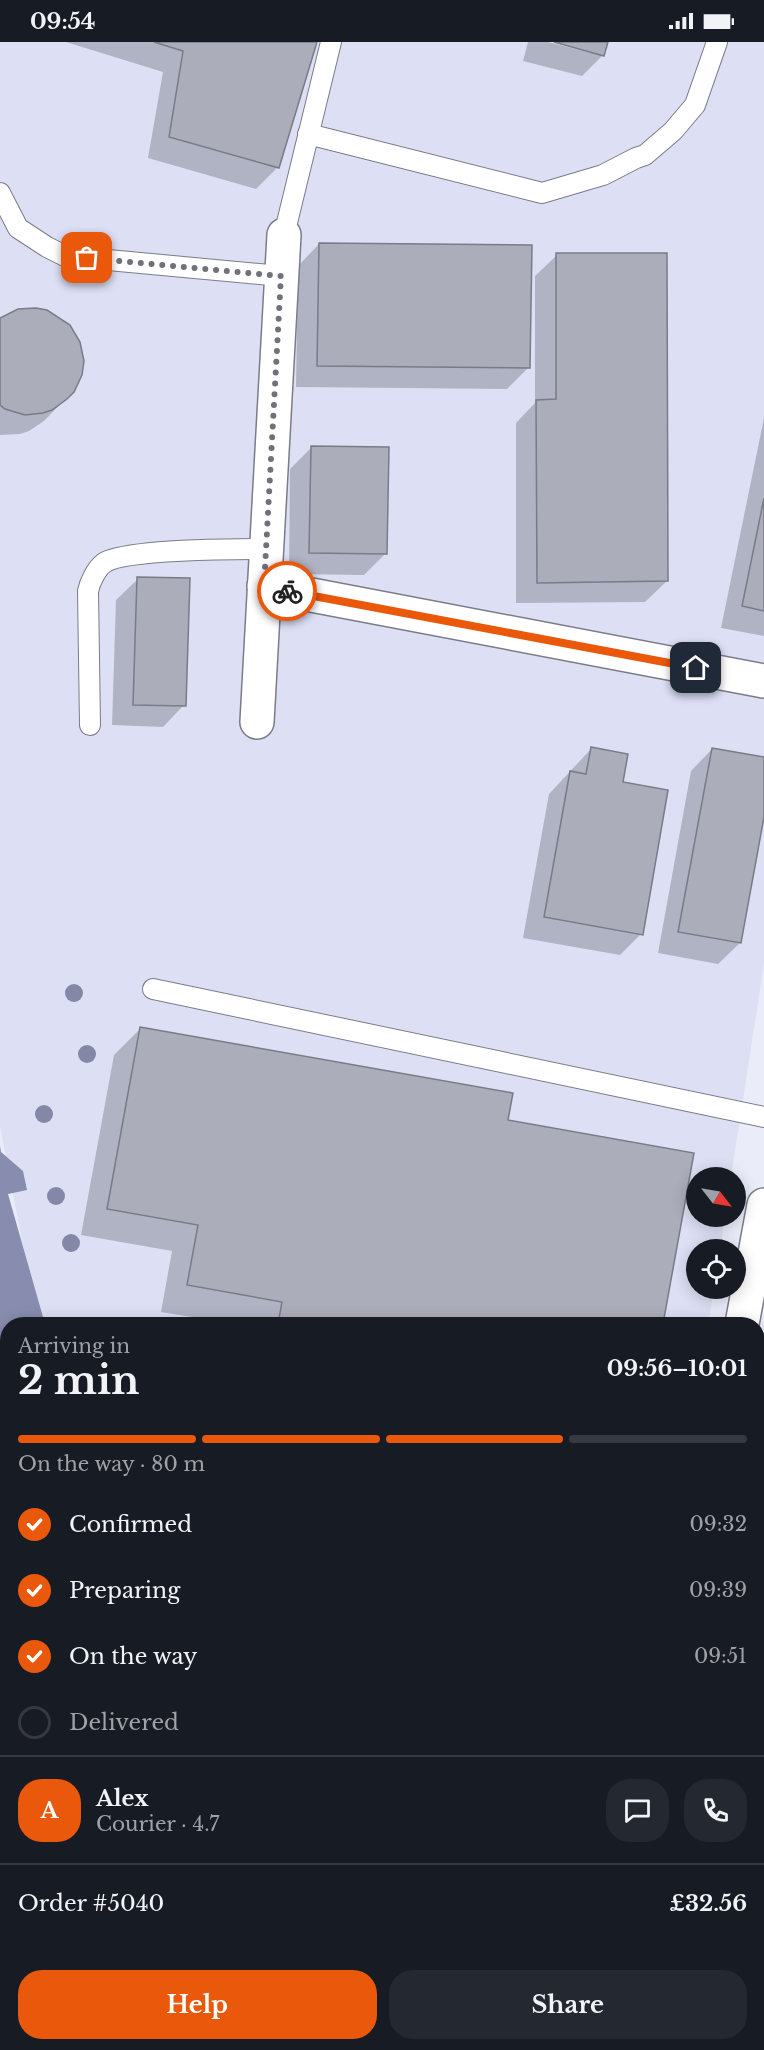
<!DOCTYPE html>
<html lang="en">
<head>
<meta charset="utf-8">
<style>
  :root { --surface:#171b24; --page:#242831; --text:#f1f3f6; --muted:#9ea1a6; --line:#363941; --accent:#ea580c }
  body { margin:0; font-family:"Libre Baskerville",serif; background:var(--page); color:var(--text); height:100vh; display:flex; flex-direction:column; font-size:22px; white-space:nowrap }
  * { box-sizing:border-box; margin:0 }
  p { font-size:20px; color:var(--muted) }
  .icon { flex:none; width:33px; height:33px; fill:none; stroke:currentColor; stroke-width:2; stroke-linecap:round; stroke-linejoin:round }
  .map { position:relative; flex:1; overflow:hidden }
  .drawer { position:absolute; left:0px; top:1275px; width:765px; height:734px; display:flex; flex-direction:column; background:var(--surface); border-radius:24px 24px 0 0; box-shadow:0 3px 15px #0003 }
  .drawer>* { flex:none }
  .needle { width:39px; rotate:121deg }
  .controls { position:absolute; left:686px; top:1125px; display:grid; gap:12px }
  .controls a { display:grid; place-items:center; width:60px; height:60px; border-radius:50%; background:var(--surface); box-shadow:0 3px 15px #0003; font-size:30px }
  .pin { position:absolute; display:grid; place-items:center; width:51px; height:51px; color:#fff; margin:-26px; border-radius:12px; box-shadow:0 3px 9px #0006 }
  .courier { position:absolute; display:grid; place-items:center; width:60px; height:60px; margin:-30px; border:4px solid #ea580c; border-radius:50%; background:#fff; color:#222; box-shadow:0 2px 8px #0007 }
  .overview em { font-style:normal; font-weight:700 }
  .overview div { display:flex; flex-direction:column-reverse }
  .overview { display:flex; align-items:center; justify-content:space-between; height:102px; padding:0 18px }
  h1 { font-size:39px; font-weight:700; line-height:45px }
  .bar { display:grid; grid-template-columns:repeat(4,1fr); gap:9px 6px; align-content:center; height:72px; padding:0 18px }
  .bar i { height:8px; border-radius:4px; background:var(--line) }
  .bar .on { background:var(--accent) }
  .bar p { grid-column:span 4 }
  .line { display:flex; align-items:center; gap:15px; padding:0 18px; border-top:2px solid var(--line) }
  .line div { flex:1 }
  .round { display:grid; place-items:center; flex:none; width:63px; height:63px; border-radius:24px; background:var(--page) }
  ol { padding:0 18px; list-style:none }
  li { display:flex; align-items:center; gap:18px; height:66px }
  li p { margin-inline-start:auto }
  li .icon { padding:6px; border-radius:50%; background:var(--accent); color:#fff; stroke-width:4 }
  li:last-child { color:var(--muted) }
  li i { width:33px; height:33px; border:3px solid var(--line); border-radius:50% }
  .primary-button { display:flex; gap:12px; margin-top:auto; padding:12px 18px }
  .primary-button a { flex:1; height:69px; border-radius:24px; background:var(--accent); color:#fff; font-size:24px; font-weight:700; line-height:69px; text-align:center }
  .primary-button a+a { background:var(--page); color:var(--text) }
  .status { display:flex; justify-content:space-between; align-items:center; height:42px; padding:0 30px; background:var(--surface); direction:ltr }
  .status svg { height:16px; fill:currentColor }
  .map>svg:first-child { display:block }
</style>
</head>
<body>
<div class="status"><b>09:54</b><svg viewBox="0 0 49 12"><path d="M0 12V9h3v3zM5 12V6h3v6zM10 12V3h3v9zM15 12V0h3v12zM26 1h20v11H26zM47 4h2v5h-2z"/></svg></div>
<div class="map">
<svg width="764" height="2008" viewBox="0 0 764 2008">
  <rect width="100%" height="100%" fill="#eaecf9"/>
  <g fill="#dde0f5">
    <polygon points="0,0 764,0 764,922 731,1135 696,1136 696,1174 725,1175 720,1207 696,1208 696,1246 714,1247 708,1282 43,1282 27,1225 0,1084"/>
    <polygon points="0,1377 8,1402 8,2001 213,2001 216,2008 0,2008"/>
    <polygon points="764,1459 764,2008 631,2008 633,2001 758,2001 758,1486"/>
    <polygon points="347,2001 550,2001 548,2008 351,2008"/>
  </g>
  <g fill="#888cae">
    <polygon points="0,1104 1,1110 23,1129 27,1148 8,1152 45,1282 8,1282 7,1339 0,1311"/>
    <polygon points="282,2001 325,2001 329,2008 285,2008"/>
  </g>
  <g fill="#0003">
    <polygon points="66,0 316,0 277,126 256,147 148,116 163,30"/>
    <polygon points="528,0 548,0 591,11 591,8 559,0 606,0 603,13 582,34 523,19"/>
    <polygon points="319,202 529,325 507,347 296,345 298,224"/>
    <polygon points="557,213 667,539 645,560 516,561 516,381 535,361 535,234"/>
    <polygon points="0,277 66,356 44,379 29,389 20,392 0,393"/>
    <polygon points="764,376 764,594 721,586"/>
    <polygon points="312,405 385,512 364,533 289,532 290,427"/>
    <polygon points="138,537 184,663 163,685 112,683 116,558"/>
    <polygon points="591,707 621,741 641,892 620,913 523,896 549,752"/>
    <polygon points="712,707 764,717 764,767 740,901 718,922 658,911 691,729"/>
    <polygon points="140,987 506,1080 692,1113 662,1282 234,1282 161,1270 172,1209 81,1193 114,1013"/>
    <polygon points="8,1533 8,1934 0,1937 0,1536"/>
    <polygon points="764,1578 764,1759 758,1758 758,1585"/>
    <polygon points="758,1788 764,1790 764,2008 631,2008 616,2004 617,2001 758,2001"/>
    <polygon points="375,2001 466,2001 472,2008 376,2008"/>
  </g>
  <g fill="#acadba" stroke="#797b87" stroke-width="1.5">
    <polygon points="154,0 317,0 279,126 169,95 183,9"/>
    <polygon points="554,0 608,0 604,14"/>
    <polygon points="319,201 532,203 530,326 317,324"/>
    <polygon points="556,211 667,211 668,539 537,541 536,358 556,357"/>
    <polygon points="36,266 47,268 70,283 80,300 84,319 82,333 74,350 67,357 52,368 43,371 25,373 5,367 0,363 0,276 18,267"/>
    <polygon points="311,404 389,405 387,512 309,511"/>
    <polygon points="764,456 764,569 742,564"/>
    <polygon points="137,535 190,536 186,664 133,663"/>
    <polygon points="591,705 628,712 623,740 668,748 643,893 544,875 570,729 586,732"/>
    <polygon points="712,706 764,715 764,775 741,901 678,890"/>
    <polygon points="140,985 513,1051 508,1078 694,1111 663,1282 278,1282 282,1260 187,1243 198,1183 107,1167"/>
    <polygon points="8,1532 8,1917 0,1919 0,1534"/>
    <polygon points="764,1588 764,1731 758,1730 758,1614"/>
    <polygon points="758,1787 764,1788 764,2008 731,2001 758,2001"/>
    <polygon points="391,2001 468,2001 392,2007"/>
    <polygon points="475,2001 473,2008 392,2008 392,2007"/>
  </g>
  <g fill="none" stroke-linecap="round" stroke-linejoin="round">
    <g stroke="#7a7c88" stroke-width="22">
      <g id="service">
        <polyline points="308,92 542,151 603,133 636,116 645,113 673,89 695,63 717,0"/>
        <polyline points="0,151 18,186 47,205 65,214 281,234"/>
        <polyline points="284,193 331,0"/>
        <path d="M90 683 88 549C90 540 96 527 104 521 123 507 237 507 266 507"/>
        <polyline points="153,947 764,1075"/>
        <polyline points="758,1768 764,1769"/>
        <polyline points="0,1935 8,1933"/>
        <polyline points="479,2008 486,2001"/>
      </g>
    </g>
    <g stroke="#7a7c88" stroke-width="36">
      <g id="minor">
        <polyline points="264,544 764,639"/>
        <polyline points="257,680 284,193"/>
      </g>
    </g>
    <g stroke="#7a7c88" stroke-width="36">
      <g id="secondary">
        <polyline points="742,1282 764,1163"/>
        <polyline points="583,2008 585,2001"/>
      </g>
    </g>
    <g stroke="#94969f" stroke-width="4" stroke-dasharray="3 4.5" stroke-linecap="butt">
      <polyline points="0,1458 8,1455"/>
      <polyline points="232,2001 236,2008"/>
    </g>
    <use href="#service" stroke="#fff" stroke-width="20"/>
    <use href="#minor" stroke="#fff" stroke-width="33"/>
    <use href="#secondary" stroke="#fff" stroke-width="33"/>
  </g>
  <g fill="#8587a6">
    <circle cx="74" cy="951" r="9"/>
    <circle cx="87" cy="1012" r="9"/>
    <circle cx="44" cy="1072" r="9"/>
    <circle cx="56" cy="1154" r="9"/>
    <circle cx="71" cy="1201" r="9"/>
  </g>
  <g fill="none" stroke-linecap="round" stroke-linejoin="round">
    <polyline stroke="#707179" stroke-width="6" stroke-dasharray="0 10.8" points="87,216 281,234 264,544 287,549"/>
    <polyline stroke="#ea580c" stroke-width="8" points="287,549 696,626"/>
  </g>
</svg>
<div class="controls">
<a><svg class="needle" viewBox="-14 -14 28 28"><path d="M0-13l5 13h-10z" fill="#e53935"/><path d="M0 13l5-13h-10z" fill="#9ea1a6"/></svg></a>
<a><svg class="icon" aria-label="locate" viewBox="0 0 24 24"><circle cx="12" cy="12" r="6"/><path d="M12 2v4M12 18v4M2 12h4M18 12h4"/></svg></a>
</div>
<div class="pin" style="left:87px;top:216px;background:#ea580c"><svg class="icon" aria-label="bag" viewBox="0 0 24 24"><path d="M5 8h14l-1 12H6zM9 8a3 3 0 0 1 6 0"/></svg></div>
<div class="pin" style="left:696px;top:626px;background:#1f2937"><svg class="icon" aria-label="home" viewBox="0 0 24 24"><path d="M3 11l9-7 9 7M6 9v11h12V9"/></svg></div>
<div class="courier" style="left:287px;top:549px"><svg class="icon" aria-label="bike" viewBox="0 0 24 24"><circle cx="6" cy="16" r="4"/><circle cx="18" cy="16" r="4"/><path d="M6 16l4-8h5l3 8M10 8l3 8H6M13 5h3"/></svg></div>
<section class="drawer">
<div class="overview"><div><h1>2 min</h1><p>Arriving in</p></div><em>09:56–10:01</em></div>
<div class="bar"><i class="on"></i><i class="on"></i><i class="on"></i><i></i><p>On the way · 80 m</p></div>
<ol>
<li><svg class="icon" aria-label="check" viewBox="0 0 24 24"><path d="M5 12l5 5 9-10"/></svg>Confirmed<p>09:32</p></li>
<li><svg class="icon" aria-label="check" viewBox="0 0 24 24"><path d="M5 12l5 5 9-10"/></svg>Preparing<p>09:39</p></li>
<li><svg class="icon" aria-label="check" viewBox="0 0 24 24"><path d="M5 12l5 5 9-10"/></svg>On the way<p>09:51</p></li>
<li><i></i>Delivered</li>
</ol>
<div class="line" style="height:108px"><b class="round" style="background:var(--accent);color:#fff">A</b><div><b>Alex</b><p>Courier · 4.7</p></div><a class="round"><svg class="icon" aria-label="chat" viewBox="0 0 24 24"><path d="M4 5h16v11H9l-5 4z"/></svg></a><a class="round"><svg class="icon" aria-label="phone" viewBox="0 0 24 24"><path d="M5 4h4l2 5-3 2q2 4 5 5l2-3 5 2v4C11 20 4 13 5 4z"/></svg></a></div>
<div class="line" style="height:78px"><div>Order #5040</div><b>£32.56</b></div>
<div class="primary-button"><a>Help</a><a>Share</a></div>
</section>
</div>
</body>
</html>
